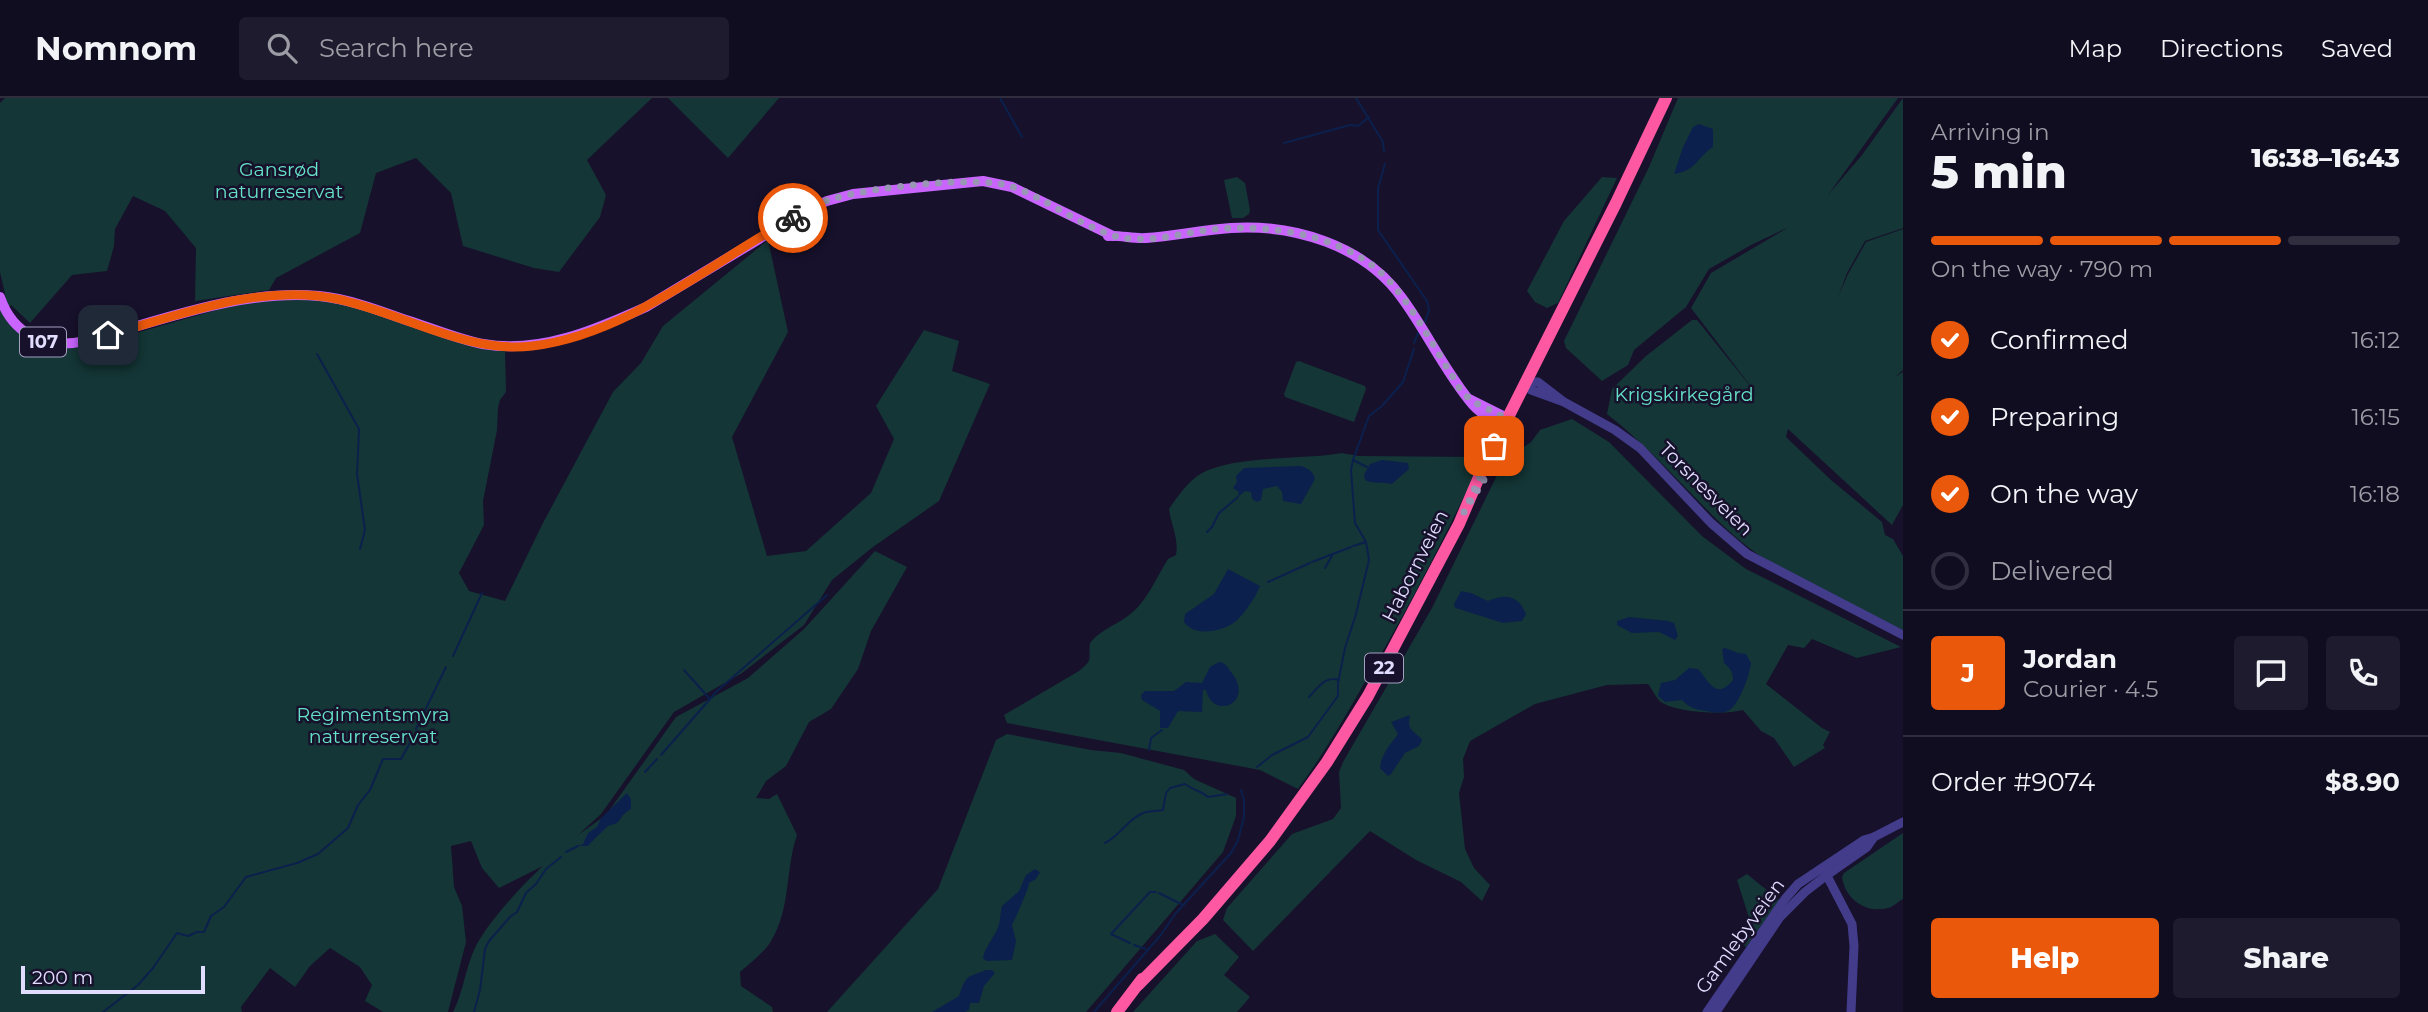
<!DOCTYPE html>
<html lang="en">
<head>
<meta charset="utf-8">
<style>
  :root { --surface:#110d21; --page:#1e1b2e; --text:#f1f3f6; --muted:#9c9ca5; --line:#302d3f; --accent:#ea580c }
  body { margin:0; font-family:Montserrat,sans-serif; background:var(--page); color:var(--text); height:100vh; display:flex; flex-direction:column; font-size:26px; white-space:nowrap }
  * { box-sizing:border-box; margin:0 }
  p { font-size:23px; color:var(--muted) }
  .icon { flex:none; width:38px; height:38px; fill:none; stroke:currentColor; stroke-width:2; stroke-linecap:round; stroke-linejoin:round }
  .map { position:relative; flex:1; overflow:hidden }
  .panel { display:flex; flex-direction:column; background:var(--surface); width:525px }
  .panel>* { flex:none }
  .scale { position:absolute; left:21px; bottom:18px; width:184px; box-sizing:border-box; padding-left:7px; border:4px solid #e1ddff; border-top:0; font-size:19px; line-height:24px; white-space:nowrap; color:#e1ddff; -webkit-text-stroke:5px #17112c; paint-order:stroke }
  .pin { position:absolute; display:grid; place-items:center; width:60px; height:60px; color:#fff; margin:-30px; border-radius:14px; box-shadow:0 4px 10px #0006 }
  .courier { position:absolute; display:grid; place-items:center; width:70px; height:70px; margin:-35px; border:5px solid #ea580c; border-radius:50%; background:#fff; color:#222; box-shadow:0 2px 9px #0007 }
  .summary em { font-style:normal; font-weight:800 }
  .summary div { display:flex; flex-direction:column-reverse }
  .summary { display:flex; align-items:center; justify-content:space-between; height:119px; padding:0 28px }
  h1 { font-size:46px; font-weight:800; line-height:52px }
  .bar { display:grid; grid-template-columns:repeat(4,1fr); gap:10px 7px; align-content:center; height:84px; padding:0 28px }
  .bar i { height:9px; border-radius:5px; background:var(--line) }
  .bar .selected { background:var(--accent) }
  .bar p { grid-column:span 4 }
  .line { display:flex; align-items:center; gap:18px; padding:0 28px; border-top:2px solid var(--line) }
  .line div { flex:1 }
  .round { display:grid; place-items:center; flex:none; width:74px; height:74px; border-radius:7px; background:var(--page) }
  ol { padding:0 28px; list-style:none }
  li { display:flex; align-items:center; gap:21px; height:77px }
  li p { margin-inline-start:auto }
  li .icon { padding:7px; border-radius:50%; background:var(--accent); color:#fff; stroke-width:4 }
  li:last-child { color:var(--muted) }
  li i { width:38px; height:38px; border:4px solid var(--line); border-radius:50% }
  .action { display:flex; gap:14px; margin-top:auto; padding:14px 28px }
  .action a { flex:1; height:80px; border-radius:7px; background:var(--accent); color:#fff; font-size:28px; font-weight:800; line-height:80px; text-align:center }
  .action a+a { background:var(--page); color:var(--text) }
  header { display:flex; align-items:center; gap:42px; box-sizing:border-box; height:98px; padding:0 35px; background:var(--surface); border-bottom:2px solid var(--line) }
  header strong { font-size:33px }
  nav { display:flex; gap:38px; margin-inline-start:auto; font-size:24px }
  .search { width:490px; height:63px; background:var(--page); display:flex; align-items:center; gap:18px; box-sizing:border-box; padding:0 24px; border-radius:7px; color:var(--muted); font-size:26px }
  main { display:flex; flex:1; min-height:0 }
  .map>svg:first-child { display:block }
</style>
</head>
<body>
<header>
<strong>Nomnom</strong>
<div class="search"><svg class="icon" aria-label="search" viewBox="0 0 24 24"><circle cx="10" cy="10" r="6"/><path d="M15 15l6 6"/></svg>Search here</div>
<nav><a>Map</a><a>Directions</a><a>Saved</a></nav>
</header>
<main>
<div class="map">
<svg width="1903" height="914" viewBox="0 0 1903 914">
  <rect width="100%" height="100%" fill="#17112c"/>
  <g fill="#143636">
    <polygon points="5,0 652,0 587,62 606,97 600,119 559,174 534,170 463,148 451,95 416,60 376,75 360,135 276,180 269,192 195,203 196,150 165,113 133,98 115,131 114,148 107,173 72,177 30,225 11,207 8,209 0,174 0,5"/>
    <polygon points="668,0 779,0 728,60"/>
    <path d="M1678 0H1898L1828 97 1862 57 1903 0V130L1865 143 1847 175 1838 199 1848 176 1866 144 1903 131V272L1895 279 1903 274V407L1892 427 1788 331 1786 339 1831 382 1882 424 1885 437 1893 441 1903 458V532C1854 508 1801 486 1756 455 1725 433 1701 405 1674 378 1653 356 1631 335 1607 316L1612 291 1646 258 1692 222H1697L1759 299 1691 210 1711 175 1789 129 1751 147 1709 171 1686 209 1634 252 1628 267 1602 283 1566 250 1564 243 1649 69Z"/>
    <polygon points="1237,79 1245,85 1250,112 1249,116 1243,120 1232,120 1224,82"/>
    <polygon points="1602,79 1617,80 1558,205 1547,210 1535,204 1527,193 1564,123"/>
    <path d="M768 142 788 234 732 339 767 458 806 453 871 395 894 341 876 308 924 232 959 243 952 273 990 286 939 403 873 449 832 482 804 527 742 575 674 614 601 716 578 737 606 717 676 619 748 580 804 531 875 453 907 469 871 533 858 571 831 611 809 624 786 668 766 683 756 700 769 701 777 696 797 737C785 772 791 811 771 843 764 855 750 865 740 874L741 888 772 909 773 914H453C463 895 465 872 474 852 485 827 523 786 543 768L499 790 482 770 471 743 451 748 454 789 462 808 466 844 448 914H383L365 903 372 887 360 869 330 850 310 868 295 889 270 870 241 909 242 914H0V207L4 216 29 243 71 250 115 241 255 201 321 202 350 208 505 253 506 294 500 302 498 310 497 332 483 403 484 427 459 475 469 493 505 503 543 425 613 294 641 265 663 228Z"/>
    <polygon points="1299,263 1365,288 1366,291 1354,324 1285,299 1284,296 1296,264"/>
    <path d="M1572 321 1609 344 1702 438 1746 471 1901 549 1857 560 1812 541 1804 550 1788 547 1766 586 1822 630 1830 634 1823 647 1825 650 1794 669 1774 640 1761 633 1743 612C1725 617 1677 615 1661 604 1656 600 1652 591 1648 586L1607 587 1535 606 1470 643 1463 661 1464 679 1459 695 1465 751 1474 770 1490 787 1482 803 1461 784 1416 762 1370 733 1253 853 1223 822 1227 810 1292 736 1333 721 1341 710 1339 674 1343 664 1432 510 1504 363 1531 344 1540 332Z"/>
    <path d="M1342 355 1358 358 1474 359 1478 361V369C1444 441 1407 513 1366 582 1345 619 1324 656 1298 691L1260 672 1007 625 1004 617 1079 573C1094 561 1088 562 1090 545 1102 530 1120 526 1134 513 1148 500 1158 477 1168 461L1176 457C1179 441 1171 427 1169 411 1177 399 1189 382 1202 375 1236 357 1302 362 1342 355Z"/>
    <polygon points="1007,636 1091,652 1121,655 1184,672 1194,681 1236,700 1236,718 1223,754 1086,914 827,914 938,791 996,642"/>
    <path d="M1903 735V801C1899 803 1893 809 1888 810 1866 816 1845 801 1842 779L1844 775Z"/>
    <polygon points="1747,776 1779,802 1746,849 1743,847 1752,829 1737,782"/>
    <polygon points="1215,836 1239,859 1224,877 1250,899 1237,914 1133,914 1197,843"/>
  </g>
  <g fill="#0b204c">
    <path d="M1699 26 1713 31V49C1696 60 1698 72 1674 76L1683 49 1693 29Z"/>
    <path d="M1382 362 1408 365 1409 371 1392 386C1384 384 1372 386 1365 382L1364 377 1370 366Z"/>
    <path d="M1300 368C1307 369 1314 374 1315 381L1301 406 1283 403 1282 394 1277 388 1263 391 1261 402 1257 404 1252 401 1251 394 1245 393 1238 399 1239 394 1233 390 1237 384 1236 378 1244 370Z"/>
    <path d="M1228 471 1260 488C1257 497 1244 517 1235 524 1221 534 1194 539 1184 524L1185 516 1214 496Z"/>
    <path d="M1461 493 1471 495 1488 503C1504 496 1518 496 1526 516L1522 523 1503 525 1459 511 1455 510 1454 506Z"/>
    <polygon points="1629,519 1668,523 1674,525 1678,538 1675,542 1659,534 1632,535 1617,527 1617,523"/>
    <path d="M1725 550 1738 555 1746 556 1751 565C1750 576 1739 608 1728 613 1721 616 1712 614 1706 613 1696 612 1688 609 1682 602L1665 604 1658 598 1661 585 1675 582 1689 570 1698 571C1709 583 1716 603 1733 582 1733 574 1730 570 1724 565L1722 551Z"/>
    <path d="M1219 564C1226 565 1227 568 1231 574 1256 605 1213 623 1206 592H1203L1202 614 1178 613 1168 630H1160V613L1142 602 1141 597 1145 593H1174L1186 584 1202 585 1210 569Z"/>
    <path d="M1410 617C1407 631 1411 631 1421 640L1422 643 1419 648 1405 655 1391 676 1388 678 1380 670C1381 656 1390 647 1398 636L1391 624Z"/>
    <path d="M627 695 631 701V711C624 715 623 717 619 723 614 728 614 725 608 728 604 732 591 744 588 748H578L583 746 588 735 597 729 601 720Z"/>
    <path d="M1035 771 1040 774 1036 781 1029 785C1029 790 1014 824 1012 827L1016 843 1012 862 986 863 983 860C985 848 996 838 999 826 1001 821 1000 814 1002 808L1019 793 1026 777Z"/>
    <path d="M986 872H992L995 875 984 888 979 905H970L969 912 965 914H932L959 898C966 877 966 880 986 872Z"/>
  </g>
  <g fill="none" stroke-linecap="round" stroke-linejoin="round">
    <g stroke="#0b204c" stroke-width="2">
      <polyline points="1000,0 1022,39"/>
      <polyline points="1356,0 1383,44 1384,54"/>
      <polyline points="1284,45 1350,27 1358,28 1369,19"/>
      <polyline points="1385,66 1378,90 1378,132 1427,203 1429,212 1425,224"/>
      <polyline points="1414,245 1419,233"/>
      <polyline points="317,256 359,331 357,376 365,432 360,451"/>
      <polyline points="1353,362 1367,369"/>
      <polyline points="1207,434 1212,429 1219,415 1238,399"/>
      <polyline points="1353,448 1366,444"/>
      <polyline points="1312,464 1351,449"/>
      <polyline points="1325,470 1333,456"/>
      <polyline points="1268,484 1310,465"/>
      <polyline points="453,558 482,495"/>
      <polyline points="684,572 709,600"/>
      <path d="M1309 599C1318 590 1325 577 1339 582"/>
      <polyline points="416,631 446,569"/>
      <polyline points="1149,652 1151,640 1162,632"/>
      <polyline points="661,657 717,593 827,497"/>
      <polyline points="1257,669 1272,657 1308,639 1338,598 1338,585 1345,550 1356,516 1369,462 1366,444 1355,425 1351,372 1353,362 1369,318 1382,308 1403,284 1414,251"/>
      <polyline points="645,674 657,661"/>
      <path d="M1105 745C1121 737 1129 719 1146 714 1151 713 1157 713 1163 712L1166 695 1170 690 1185 686C1193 692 1201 693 1208 699L1227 696"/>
      <polyline points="566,754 578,748"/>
      <polyline points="1159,795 1183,807"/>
      <polyline points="1130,845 1111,836 1150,794 1156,794"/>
      <polyline points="1134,847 1146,851"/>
      <polyline points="103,914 138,887 153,870 177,835 188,838 197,834 204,834 211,818 224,809 246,779 297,765 318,756 348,730 358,707 370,692 383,661 401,661 411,643"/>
      <polyline points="474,914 480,892 485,851 489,843 510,819 517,814 526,795 536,786 546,771 561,759"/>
      <polyline points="1094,914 1160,838 1176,815 1231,755 1238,742 1244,719 1244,702 1241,692"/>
    </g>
    <g stroke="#423c8b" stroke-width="9">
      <polyline points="1564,304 1531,292 1526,284 1538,284 1564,304 1615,332 1640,350 1711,425 1747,456 1903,537"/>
      <polyline points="1825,774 1852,826 1854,848 1851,914"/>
      <polyline points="1707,914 1785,801 1798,786 1864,742 1874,739 1903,724"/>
      <polyline points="1716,914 1780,819 1805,794 1827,777 1867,749 1874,739"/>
    </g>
    <g stroke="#c964ff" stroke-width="10">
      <path d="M1108 138C1121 137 1133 141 1146 140 1174 138 1202 132 1231 130 1294 126 1364 147 1402 200 1427 234 1445 274 1473 307 1481 316 1493 323 1502 330L1511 329 1507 320 1469 301"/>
      <path d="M0 199C13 237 46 252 85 243 161 223 239 191 319 198 349 201 378 212 406 222 432 230 457 241 483 246 540 256 595 232 646 209L809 111 827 103 853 96 983 83 1012 89 1113 138"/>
    </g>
    <g stroke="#ff58a3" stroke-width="12">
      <polyline points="1138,887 1203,821 1270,743 1327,664 1368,598 1459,426 1485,365 1616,105 1666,0"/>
      <polyline points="1117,914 1142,881"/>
    </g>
  </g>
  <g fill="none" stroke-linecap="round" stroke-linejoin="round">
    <path stroke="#9a96b5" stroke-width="7" stroke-dasharray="0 12.6" d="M793 120C804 114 815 107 826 103 861 90 976 77 1010 88 1047 100 1078 127 1115 138 1146 147 1184 134 1216 131 1275 126 1351 138 1392 186 1416 214 1433 248 1453 279 1457 287 1462 295 1469 300 1482 312 1504 313 1511 329L1487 377 1464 414 1494 348"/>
    <path stroke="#ea580c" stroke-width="9" d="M108 237C180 217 260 185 337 201 400 214 467 256 532 248 627 237 712 164 793 120"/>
  </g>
  <g text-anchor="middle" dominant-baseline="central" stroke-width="5" stroke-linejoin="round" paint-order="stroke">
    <g fill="#17112c" stroke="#a4a0c0" stroke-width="2">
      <rect x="20" y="229.5" width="46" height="29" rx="5"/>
      <rect x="1365" y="555.5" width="38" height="29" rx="5"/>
    </g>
    <g font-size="18" font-weight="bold" fill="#e1ddff">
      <text x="43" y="244">107</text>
      <text x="1384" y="570">22</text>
    </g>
    <g font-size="19" fill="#65e2c7" stroke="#17112c">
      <text x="279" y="71">Gansrød<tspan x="279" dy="22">naturreservat</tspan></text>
      <text x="1684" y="296">Krigskirkegård</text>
      <text x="373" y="616">Regimentsmyra<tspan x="373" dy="22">naturreservat</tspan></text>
    </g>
    <g font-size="19" fill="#e1ddff" stroke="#17112c">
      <text transform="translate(1706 391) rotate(45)">Torsnesveien</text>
      <text transform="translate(1415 468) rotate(-63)">Habornveien</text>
      <text transform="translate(1740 838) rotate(-54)">Gamlebyveien</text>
    </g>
  </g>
</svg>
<div class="scale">200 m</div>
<div class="pin" style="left:1494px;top:348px;background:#ea580c"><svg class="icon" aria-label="bag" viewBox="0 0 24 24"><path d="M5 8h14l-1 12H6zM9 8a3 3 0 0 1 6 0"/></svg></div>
<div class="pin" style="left:108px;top:237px;background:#1f2937"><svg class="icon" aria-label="home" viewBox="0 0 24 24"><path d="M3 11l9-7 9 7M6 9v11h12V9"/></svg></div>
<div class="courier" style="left:793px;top:120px"><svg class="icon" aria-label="bike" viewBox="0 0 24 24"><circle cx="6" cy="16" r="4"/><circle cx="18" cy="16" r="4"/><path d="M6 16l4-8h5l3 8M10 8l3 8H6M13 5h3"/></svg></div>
</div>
<section class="panel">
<div class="summary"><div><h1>5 min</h1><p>Arriving in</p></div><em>16:38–16:43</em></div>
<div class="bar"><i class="selected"></i><i class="selected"></i><i class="selected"></i><i></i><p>On the way · 790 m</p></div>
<ol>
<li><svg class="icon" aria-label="check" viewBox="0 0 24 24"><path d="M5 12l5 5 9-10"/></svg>Confirmed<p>16:12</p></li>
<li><svg class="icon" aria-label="check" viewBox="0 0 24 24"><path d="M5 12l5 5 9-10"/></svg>Preparing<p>16:15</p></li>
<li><svg class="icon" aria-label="check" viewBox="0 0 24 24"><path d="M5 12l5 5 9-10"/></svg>On the way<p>16:18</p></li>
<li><i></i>Delivered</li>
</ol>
<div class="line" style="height:126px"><b class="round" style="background:var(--accent);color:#fff">J</b><div><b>Jordan</b><p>Courier · 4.5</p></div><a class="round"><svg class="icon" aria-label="chat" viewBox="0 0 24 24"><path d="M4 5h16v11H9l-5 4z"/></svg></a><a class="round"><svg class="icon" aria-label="phone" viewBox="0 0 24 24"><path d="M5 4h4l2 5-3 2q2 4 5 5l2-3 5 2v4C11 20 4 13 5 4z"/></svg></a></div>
<div class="line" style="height:91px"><div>Order #9074</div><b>$8.90</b></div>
<div class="action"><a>Help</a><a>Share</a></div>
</section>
</main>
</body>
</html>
